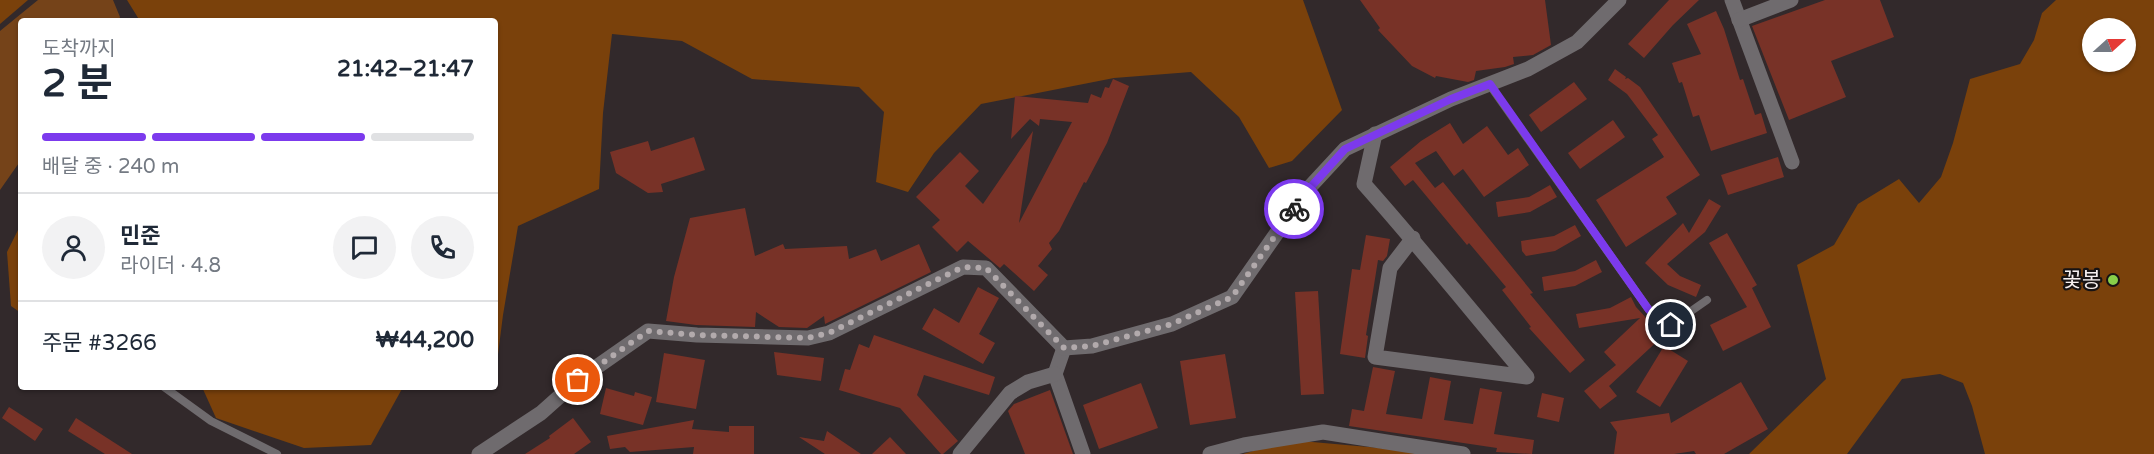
<!DOCTYPE html>
<html lang="ko">
<head>
<meta charset="utf-8">
<style>
  :root { --surface:#fff; --page:#f2f2f3; --text:#1f2937; --muted:#747a83; --line:#e0e1e3; --accent:#7c3aed }
  body { margin:0; font-family:"Varela Round","Noto Sans KR",sans-serif; background:var(--page); color:var(--text); height:100vh; display:flex; flex-direction:column; font-size:22px; white-space:nowrap }
  * { box-sizing:border-box; margin:0 }
  p { font-size:20px; color:var(--muted) }
  .icon { flex:none; width:33px; height:33px; fill:none; stroke:currentColor; stroke-width:2; stroke-linecap:round; stroke-linejoin:round }
  .map { position:relative; flex:1; overflow:hidden }
  .sheet { position:absolute; left:18px; top:18px; width:480px; height:372px; display:flex; flex-direction:column; background:var(--surface); border-radius:6px; box-shadow:0 2px 4px #0004 }
  .sheet>* { flex:none }
  .needle { width:39px; rotate:69deg }
  .fabs { position:absolute; left:2082px; top:18px; display:grid; gap:12px }
  .fabs a { display:grid; place-items:center; width:54px; height:54px; border-radius:50%; background:var(--surface); box-shadow:0 2px 4px #0004; font-size:30px }
  .pin { position:absolute; display:grid; place-items:center; width:51px; height:51px; color:#fff; margin:-26px; border:3px solid #fff; border-radius:50%; box-shadow:0 2px 6px #0007 }
  .courier { position:absolute; display:grid; place-items:center; width:60px; height:60px; margin:-30px; border:4px solid #7c3aed; border-radius:50%; background:#fff; color:#222; box-shadow:0 2px 8px #0007 }
  .summary em { font-style:normal; font-weight:700 }
  .summary div { display:flex; flex-direction:column-reverse }
  .summary { display:flex; align-items:center; justify-content:space-between; height:102px; padding:0 24px }
  h1 { font-size:39px; font-weight:700; line-height:45px }
  .bar { display:grid; grid-template-columns:repeat(4,1fr); gap:9px 6px; align-content:center; height:72px; padding:0 24px }
  .bar i { height:8px; border-radius:4px; background:var(--line) }
  .bar .current { background:var(--accent) }
  .bar p { grid-column:span 4 }
  .line { display:flex; align-items:center; gap:15px; padding:0 24px; border-top:2px solid var(--line) }
  .line div { flex:1 }
  .round { display:grid; place-items:center; flex:none; width:63px; height:63px; border-radius:32px; background:var(--page) }
  .map>svg:first-child { display:block }
</style>
</head>
<body>
<div class="map">
<svg width="2154" height="454" viewBox="0 0 2154 454">
  <rect width="100%" height="100%" fill="#32292b"/>
  <polygon fill="#754319" points="38,0 113,0 120,17 118,21 21,21 21,160 0,190 0,31"/>
  <g fill="#7a410b" fill-rule="evenodd">
    <polygon points="0,0 28,0 0,24"/>
    <polygon points="127,0 1303,0 1342,110 1292,161 1269,168 1239,117 1191,72 1114,78 981,104 934,153 908,192 876,182 884,112 859,87 752,79 682,41 612,34 603,113 599,189 518,226 503,315 495,378 495,21 140,21"/>
    <path d="M2056 0H2154V454H1985L1972 406 1963 383 1940 374 1902 379 1847 454H1749L1826 379 1797 265 1834 245 1858 204 1899 179 1919 203 1941 177 1953 143 1970 79 2020 64 2034 40 2042 13ZM2092 28H2126V62H2092Z"/>
    <polygon points="21,224 21,313 11,306 7,252"/>
    <polygon points="202,387 403,387 371,445 304,448 216,418"/>
    <polygon points="1290,440 1447,454 1243,454"/>
  </g>
  <g fill="#783227">
    <polygon points="1360,0 1545,0 1551,45 1533,55 1513,57 1514,64 1505,67 1476,71 1474,80 1468,82 1436,76 1435,78 1412,66 1378,30 1380,28"/>
    <polygon points="1669,0 1699,0 1673,25 1644,58 1628,44"/>
    <polygon points="1825,0 1880,0 1894,37 1831,61 1846,97 1789,120 1752,26"/>
    <polygon points="1716,11 1724,29 1740,80 1743,79 1755,115 1761,113 1767,133 1711,151 1699,115 1693,117 1682,82 1679,83 1672,63 1701,54 1687,24"/>
    <polygon points="1615,69 1626,77 1625,79 1628,78 1640,87 1700,175 1666,197 1677,214 1626,247 1596,200 1664,157 1652,139 1658,135 1627,94 1608,80"/>
    <polygon points="1113,79 1129,86 1107,143 1086,183 1084,182 1059,231 1049,243 1052,249 1038,266 1048,275 1034,291 1004,264 1000,268 968,241 957,252 932,227 940,220 916,197 960,152 979,171 965,186 983,204 1033,131 1019,223 1072,122 1040,119 1039,126 1030,119 1011,139 1015,96 1088,103 1091,94 1101,98 1105,87 1109,88"/>
    <polygon points="1574,82 1587,99 1541,132 1529,115"/>
    <polygon points="1613,120 1625,137 1580,169 1568,153"/>
    <polygon points="1450,123 1463,144 1487,126 1508,155 1518,148 1529,165 1484,197 1463,169 1454,176 1436,151 1415,163 1435,188 1443,182 1533,293 1530,294 1585,360 1570,373 1529,328 1531,327 1502,290 1506,287 1469,243 1467,245 1413,180 1405,186 1390,167 1421,141"/>
    <polygon points="694,137 705,170 661,184 663,192 648,193 616,173 610,152 648,141 651,151"/>
    <polygon points="1778,157 1784,177 1728,195 1721,175"/>
    <polygon points="1550,185 1557,197 1530,212 1498,217 1496,202 1529,197"/>
    <polygon points="1709,199 1721,206 1705,232 1667,264 1680,276 1701,285 1696,297 1668,285 1645,263 1683,223 1689,233"/>
    <polygon points="745,208 755,256 783,244 785,249 847,246 849,259 876,249 881,261 919,244 931,272 825,324 824,316 807,328 779,327 756,312 755,327 696,325 666,321 674,277 690,218"/>
    <polygon points="1575,225 1581,236 1555,251 1526,256 1522,251 1521,241 1554,236"/>
    <polygon points="1727,233 1757,285 1752,288 1771,327 1723,351 1710,325 1747,307 1709,243"/>
    <polygon points="1366,235 1390,239 1387,256 1383,261 1378,260 1366,335 1368,336 1365,358 1340,354 1352,269 1360,270"/>
    <polygon points="1596,260 1602,272 1575,286 1544,291 1542,277 1575,271"/>
    <polygon points="978,287 999,298 979,334 995,343 983,364 922,329 934,308 959,323"/>
    <polygon points="1318,291 1324,394 1301,395 1295,292"/>
    <polygon points="1631,297 1636,307 1663,336 1609,386 1617,396 1600,409 1584,391 1616,365 1604,352 1640,318 1579,328 1576,314 1610,308"/>
    <polygon points="874,335 995,377 989,395 924,375 917,395 958,441 943,454 941,454 900,408 839,390 845,369 850,370 859,344 869,348"/>
    <polygon points="1664,346 1688,361 1660,407 1636,392"/>
    <polygon points="774,352 824,358 821,381 777,375"/>
    <polygon points="664,353 705,360 696,409 656,402"/>
    <polygon points="1225,354 1236,418 1190,425 1180,361"/>
    <polygon points="1373,367 1395,371 1386,414 1422,419 1430,377 1451,381 1444,420 1473,424 1480,388 1502,392 1494,434 1534,440 1532,454 1496,452 1497,448 1349,426 1352,409 1364,411"/>
    <polygon points="1741,382 1768,429 1724,454 1696,454 1694,451 1674,454 1614,454 1617,432 1610,422 1669,413 1671,423"/>
    <polygon points="1141,383 1158,428 1099,449 1083,405"/>
    <polygon points="606,388 634,396 635,392 652,397 643,425 600,414"/>
    <polygon points="1050,390 1073,454 1025,454 1008,411 1014,404"/>
    <polygon points="1542,393 1564,398 1559,422 1537,417"/>
    <polygon points="9,407 43,429 35,441 2,418"/>
    <polygon points="76,418 132,454 105,454 68,431"/>
    <polygon points="573,418 591,442 574,454 525,454 550,438 549,436"/>
    <polygon points="694,420 692,429 729,432 729,426 754,426 754,454 693,454 694,447 630,452 625,447 610,449 607,436"/>
    <polygon points="827,431 861,454 825,454 799,437 824,441"/>
    <polygon points="890,437 906,454 872,454"/>
  </g>
  <g fill="none" stroke-linecap="round" stroke-linejoin="round">
    <g stroke="#6f6b6e" stroke-width="8">
      <polyline points="1489,84 1649,310 1671,325 1707,300"/>
      <polyline points="164,387 211,421 277,454"/>
    </g>
    <g stroke="#6f6b6e" stroke-width="15">
      <polyline points="1732,0 1792,162"/>
      <polyline points="1739,20 1791,0"/>
      <path d="M1375 134 1364 184C1420 247 1473 313 1527 377L1375 357 1390 268 1413 238"/>
      <polyline points="1064,348 1055,374 1083,454"/>
      <polyline points="479,454 541,413 578,380 648,331 697,335 808,338 829,333 963,267 986,268 1064,348 1092,346 1172,324 1232,297 1307,190 1345,149 1451,99 1528,69 1577,42 1619,0"/>
      <polyline points="960,454 1010,393 1028,382 1055,374"/>
      <polyline points="1210,454 1244,445 1323,432 1463,454"/>
    </g>
  </g>
  <g fill="none" stroke-linecap="round" stroke-linejoin="round">
    <polyline stroke="#b2aaac" stroke-width="6" stroke-dasharray="0 10.8" points="578,380 648,331 697,335 808,338 829,333 963,267 986,268 1064,348 1092,346 1172,324 1232,297 1294,209"/>
    <polyline stroke="#7c3aed" stroke-width="8" points="1294,209 1308,190 1345,149 1451,99 1490,84 1649,310 1671,325"/>
  </g>
  <circle fill="#88cf49" stroke="#171314" stroke-width="2" cx="2113" cy="280" r="6"/>
  <g text-anchor="middle" dominant-baseline="central" stroke-width="4.5" stroke-linejoin="round" paint-order="stroke">
    <g font-size="21" fill="#f7f0f1" stroke="#171314" text-anchor="end">
      <text x="2101" y="280">꽃봉</text>
    </g>
  </g>
</svg>
<div class="fabs">
<a><svg class="needle" viewBox="-14 -14 28 28"><path d="M0-13l5 13h-10z" fill="#e53935"/><path d="M0 13l5-13h-10z" fill="#747a83"/></svg></a>
</div>
<div class="pin" style="left:578px;top:380px;background:#ea580c"><svg class="icon" aria-label="bag" viewBox="0 0 24 24"><path d="M5 8h14l-1 12H6zM9 8a3 3 0 0 1 6 0"/></svg></div>
<div class="pin" style="left:1671px;top:325px;background:#1f2937"><svg class="icon" aria-label="home" viewBox="0 0 24 24"><path d="M3 11l9-7 9 7M6 9v11h12V9"/></svg></div>
<div class="courier" style="left:1294px;top:209px"><svg class="icon" aria-label="bike" viewBox="0 0 24 24"><circle cx="6" cy="16" r="4"/><circle cx="18" cy="16" r="4"/><path d="M6 16l4-8h5l3 8M10 8l3 8H6M13 5h3"/></svg></div>
<section class="sheet">
<div class="summary"><div><h1>2 분</h1><p>도착까지</p></div><em>21:42–21:47</em></div>
<div class="bar"><i class="current"></i><i class="current"></i><i class="current"></i><i></i><p>배달 중 · 240 m</p></div>
<div class="line" style="height:108px"><a class="round"><svg class="icon" aria-label="person" viewBox="0 0 24 24"><circle cx="12" cy="8" r="4"/><path d="M4 21q1-7 8-7t8 7"/></svg></a><div><b>민준</b><p>라이더 · 4.8</p></div><a class="round"><svg class="icon" aria-label="chat" viewBox="0 0 24 24"><path d="M4 5h16v11H9l-5 4z"/></svg></a><a class="round"><svg class="icon" aria-label="phone" viewBox="0 0 24 24"><path d="M5 4h4l2 5-3 2q2 4 5 5l2-3 5 2v4C11 20 4 13 5 4z"/></svg></a></div>
<div class="line" style="height:78px"><div>주문 #3266</div><b>₩44,200</b></div>
</section>
</div>
</body>
</html>
